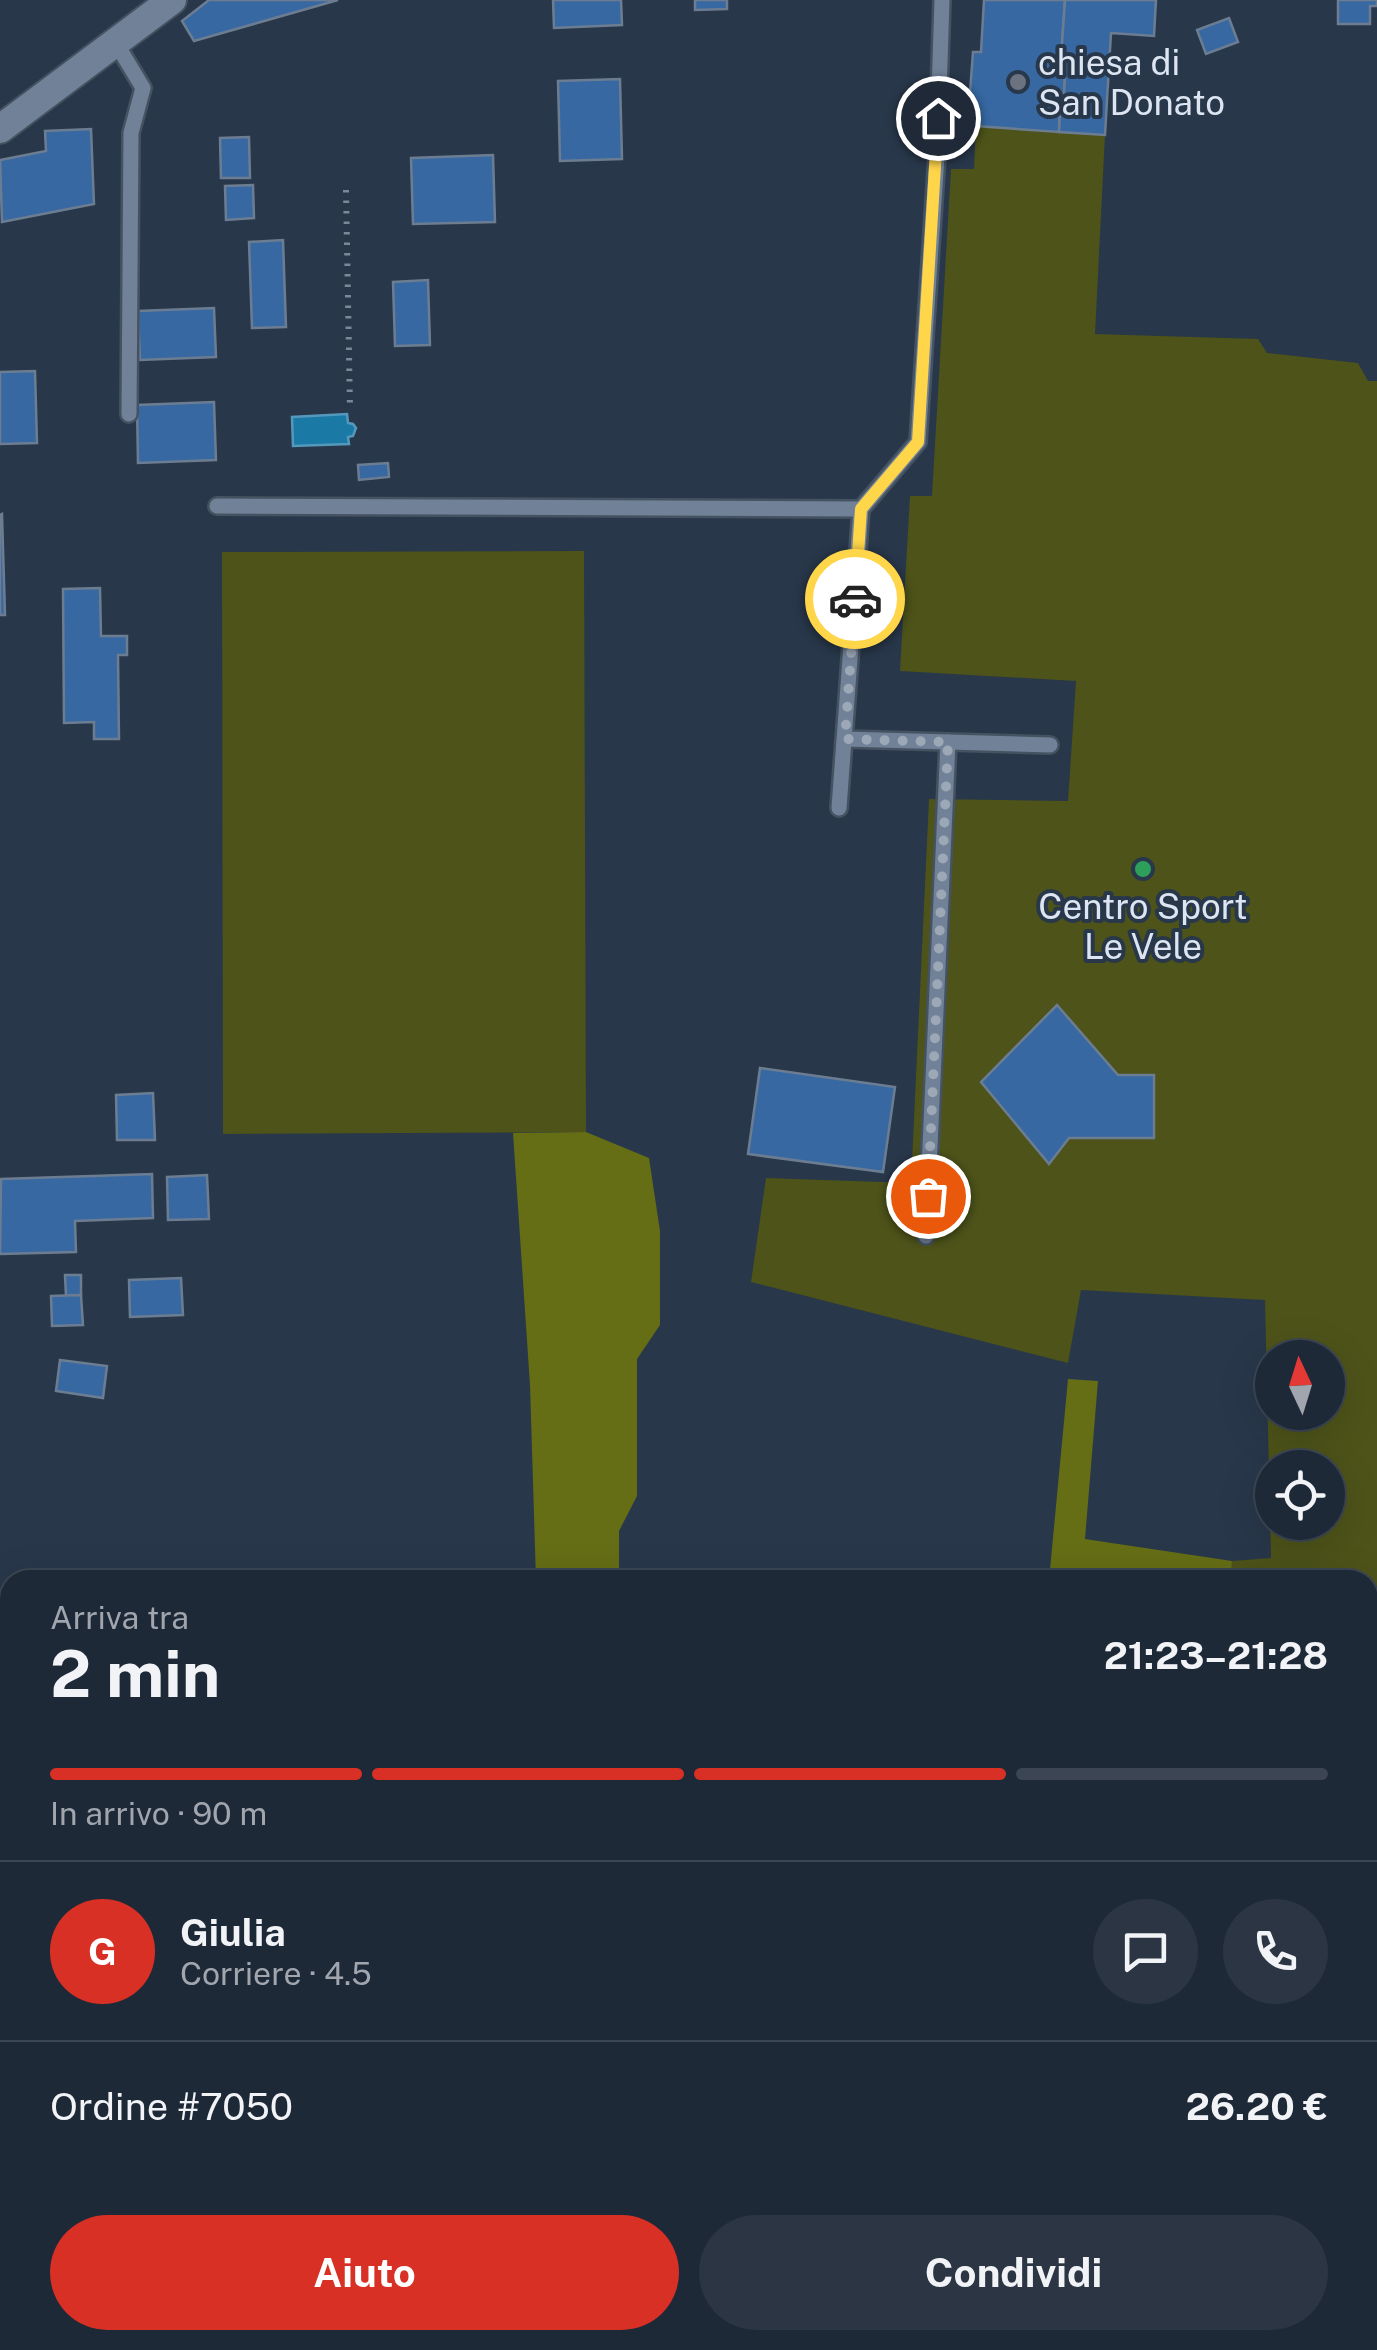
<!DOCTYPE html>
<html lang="it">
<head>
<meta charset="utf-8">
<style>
  :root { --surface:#1e2938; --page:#2b3543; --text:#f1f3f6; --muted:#a1a6ae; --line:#3c4553; --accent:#d93025 }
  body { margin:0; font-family:"Public Sans",sans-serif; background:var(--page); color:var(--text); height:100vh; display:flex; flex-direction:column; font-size:38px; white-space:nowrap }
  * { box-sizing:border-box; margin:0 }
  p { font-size:32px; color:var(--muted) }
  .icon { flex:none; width:55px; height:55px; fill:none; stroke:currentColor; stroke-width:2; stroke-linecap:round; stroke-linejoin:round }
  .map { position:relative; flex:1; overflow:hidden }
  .drawer { position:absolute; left:0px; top:1570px; width:1378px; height:780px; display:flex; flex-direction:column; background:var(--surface); border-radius:30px 30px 0 0; box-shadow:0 10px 40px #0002,0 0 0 2px var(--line) }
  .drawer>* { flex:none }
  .needle { width:65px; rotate:356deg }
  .tools { position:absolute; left:1255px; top:1340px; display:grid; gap:20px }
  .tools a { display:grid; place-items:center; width:90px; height:90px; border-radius:50%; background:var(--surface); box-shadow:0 10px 40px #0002,0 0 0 2px var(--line); font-size:50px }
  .pin { position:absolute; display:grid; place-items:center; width:85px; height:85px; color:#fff; margin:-42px; border:5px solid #fff; border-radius:50%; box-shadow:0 2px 10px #0007 }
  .courier { position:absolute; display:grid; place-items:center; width:100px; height:100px; margin:-50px; border:8px solid #ffd54a; border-radius:50%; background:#fff; color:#222; box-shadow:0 2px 12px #0007 }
  .headline em { font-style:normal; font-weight:700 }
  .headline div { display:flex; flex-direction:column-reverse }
  .headline { display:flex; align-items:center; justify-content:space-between; height:170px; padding:0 50px }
  h1 { font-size:65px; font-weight:700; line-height:75px }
  .bar { display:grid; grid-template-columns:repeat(4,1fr); gap:15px 10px; align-content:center; height:120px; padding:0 50px }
  .bar i { height:12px; border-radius:8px; background:var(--line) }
  .bar .current { background:var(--accent) }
  .bar p { grid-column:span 4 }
  .line { display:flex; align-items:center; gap:25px; padding:0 50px; border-top:2px solid var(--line) }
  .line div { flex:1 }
  .round { display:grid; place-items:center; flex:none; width:105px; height:105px; border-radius:52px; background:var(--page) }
  .primary-button { display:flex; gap:20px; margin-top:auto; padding:20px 50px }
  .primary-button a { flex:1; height:115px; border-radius:60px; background:var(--accent); color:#fff; font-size:40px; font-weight:700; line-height:115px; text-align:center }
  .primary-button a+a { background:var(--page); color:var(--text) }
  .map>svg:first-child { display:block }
</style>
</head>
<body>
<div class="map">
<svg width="1377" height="2350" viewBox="0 0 1377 2350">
  <rect width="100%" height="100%" fill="#28374a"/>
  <g fill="#4d5319" fill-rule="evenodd">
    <path d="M976 126 1105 135 1095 334 1258 339 1267 353 1358 363 1368 381H1377V1663L1368 1664V1580H1231L1232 1561 1271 1558 1265 1300 1081 1290 1068 1363 751 1282 766 1178 911 1183 929 799 1068 801 1076 681 900 671 910 496H932L951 169H974ZM1272 1358H1328V1412H1272ZM1272 1468H1328V1522H1272Z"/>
    <polygon points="584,551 586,1132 223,1134 222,552"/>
    <polygon points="1377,1751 1377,2350 1350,2350 1350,2340 1368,2340 1368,1756"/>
  </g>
  <g fill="#656d15">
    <polygon points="586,1132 649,1158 660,1231 660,1325 637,1359 637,1496 619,1531 619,1580 536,1580 530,1385 513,1133"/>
    <polygon points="1068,1379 1098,1381 1085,1539 1232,1561 1231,1580 1049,1580"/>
  </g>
  <polygon fill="#1a79a5" stroke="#5499bc" stroke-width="2.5" points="347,414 348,423 353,424 356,428 353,436 348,437 349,444 293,446 292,417"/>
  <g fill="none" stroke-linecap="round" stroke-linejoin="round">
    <polyline stroke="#5499bc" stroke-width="11" points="1368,1678 1377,1677"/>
  </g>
  <g fill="#3768a2" stroke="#6c7d92" stroke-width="2.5">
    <polygon points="209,0 338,0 194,41 182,21"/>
    <polygon points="553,0 621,0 622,25 554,28"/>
    <polygon points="695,0 727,0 727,9 695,10"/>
    <polygon points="984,0 1065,0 1061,58 1066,58 1063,112 1060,112 1059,132 976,126 977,106 969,106 973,52 981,52"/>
    <polygon points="1065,0 1156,0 1154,36 1111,33 1105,135 1059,132 1060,112 1063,112 1066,58 1061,58"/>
    <polygon points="1338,0 1377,0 1377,6 1370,6 1370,24 1338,24"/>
    <polygon points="1229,18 1238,42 1206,54 1197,30"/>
    <polygon points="620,79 622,159 560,161 558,81"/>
    <polygon points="91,129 94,204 2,222 0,160 46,151 45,131"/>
    <polygon points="249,137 250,178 221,178 220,138"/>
    <polygon points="493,155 495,222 413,224 411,158"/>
    <polygon points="253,185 254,218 226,220 225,186"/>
    <polygon points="283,240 286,327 252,328 249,242"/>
    <polygon points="428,280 430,345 395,346 393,282"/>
    <polygon points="214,308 216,357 140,360 138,311"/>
    <polygon points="35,371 37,443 0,444 0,372"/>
    <polygon points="214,402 216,460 138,463 137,405"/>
    <polygon points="388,463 389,477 359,480 358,465"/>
    <polygon points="2,514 5,615 0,615 0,515"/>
    <polygon points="100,588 101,636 127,636 127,655 118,655 119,739 94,739 94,722 64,723 63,589"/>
    <polygon points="1057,1005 1118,1075 1154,1075 1154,1138 1069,1138 1049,1164 981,1082"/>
    <polygon points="760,1068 895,1087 883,1172 748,1154"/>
    <polygon points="153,1093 155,1140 117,1140 116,1095"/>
    <polygon points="152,1174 153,1218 75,1221 76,1252 0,1254 1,1179"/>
    <polygon points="207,1175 209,1219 168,1220 167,1177"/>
    <polygon points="65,1275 81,1275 81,1295 66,1296"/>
    <polygon points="181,1278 183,1315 130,1317 129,1280"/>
    <polygon points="81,1295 83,1325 52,1326 51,1296"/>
    <polygon points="60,1360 107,1366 103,1398 56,1391"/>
  </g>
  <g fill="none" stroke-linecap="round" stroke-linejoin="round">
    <g stroke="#455261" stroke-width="20">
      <g id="service">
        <polyline points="116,43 143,88 131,133 129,414"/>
        <polyline points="217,506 861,509 918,442 937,156 942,0"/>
        <polyline points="845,739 1050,745"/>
        <polyline points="839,808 861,509"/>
        <polyline points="926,1236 948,742"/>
      </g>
    </g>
    <g stroke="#455261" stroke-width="32">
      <polyline id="minor" points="0,129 172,0"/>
    </g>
    <g stroke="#7c8898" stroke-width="6" stroke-dasharray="2.5 8" stroke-linecap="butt">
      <polyline points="346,190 350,408"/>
      <polyline points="733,2350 734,2340"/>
    </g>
    <use href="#service" stroke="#718298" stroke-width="15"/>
    <use href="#minor" stroke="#718298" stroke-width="28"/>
  </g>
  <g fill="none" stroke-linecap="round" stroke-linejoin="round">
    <polyline stroke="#9da8b7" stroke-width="10" stroke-dasharray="0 18" points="855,599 845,739 948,742 928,1196"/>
    <polyline stroke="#ffd54a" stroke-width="12" points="855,599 861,509 918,442 938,118"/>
  </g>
  <circle fill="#6b7280" stroke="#28374a" stroke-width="4" cx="1018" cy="82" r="10"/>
  <circle fill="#2e9e5b" stroke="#28374a" stroke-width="4" cx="1143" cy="869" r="10"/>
  <g text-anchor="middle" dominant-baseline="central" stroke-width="8" stroke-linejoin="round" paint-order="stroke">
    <g font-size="35" fill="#dce5f1" stroke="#28374a" text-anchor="start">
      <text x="1038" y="62">chiesa di<tspan x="1038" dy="40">San Donato</tspan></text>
      <text x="1143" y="906" text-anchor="middle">Centro Sport<tspan x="1143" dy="40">Le Vele</tspan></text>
    </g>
  </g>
</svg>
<div class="tools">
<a><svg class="needle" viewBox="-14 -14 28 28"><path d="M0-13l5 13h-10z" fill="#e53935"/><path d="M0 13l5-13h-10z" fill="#a1a6ae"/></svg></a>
<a><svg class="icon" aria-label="locate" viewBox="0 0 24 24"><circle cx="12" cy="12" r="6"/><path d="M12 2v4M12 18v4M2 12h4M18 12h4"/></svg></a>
</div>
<div class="pin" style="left:928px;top:1196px;background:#ea580c"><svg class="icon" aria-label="bag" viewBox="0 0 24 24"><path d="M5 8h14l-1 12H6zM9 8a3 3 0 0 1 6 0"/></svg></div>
<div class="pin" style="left:938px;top:118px;background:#1f2937"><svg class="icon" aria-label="home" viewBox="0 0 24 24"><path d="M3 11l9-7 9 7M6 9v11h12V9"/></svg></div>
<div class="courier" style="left:855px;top:599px"><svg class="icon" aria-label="car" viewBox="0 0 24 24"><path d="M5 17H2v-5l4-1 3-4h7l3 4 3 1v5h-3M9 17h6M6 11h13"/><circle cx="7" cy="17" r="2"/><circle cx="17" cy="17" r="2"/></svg></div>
<section class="drawer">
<div class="headline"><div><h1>2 min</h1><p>Arriva tra</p></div><em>21:23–21:28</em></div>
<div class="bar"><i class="current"></i><i class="current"></i><i class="current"></i><i></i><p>In arrivo · 90 m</p></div>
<div class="line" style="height:180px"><b class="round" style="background:var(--accent);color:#fff">G</b><div><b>Giulia</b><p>Corriere · 4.5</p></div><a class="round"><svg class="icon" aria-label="chat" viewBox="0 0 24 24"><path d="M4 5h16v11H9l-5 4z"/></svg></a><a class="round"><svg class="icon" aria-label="phone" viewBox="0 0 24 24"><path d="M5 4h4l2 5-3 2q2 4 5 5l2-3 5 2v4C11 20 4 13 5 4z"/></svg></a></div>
<div class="line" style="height:130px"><div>Ordine #7050</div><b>26.20 €</b></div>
<div class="primary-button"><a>Aiuto</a><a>Condividi</a></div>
</section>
</div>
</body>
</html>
